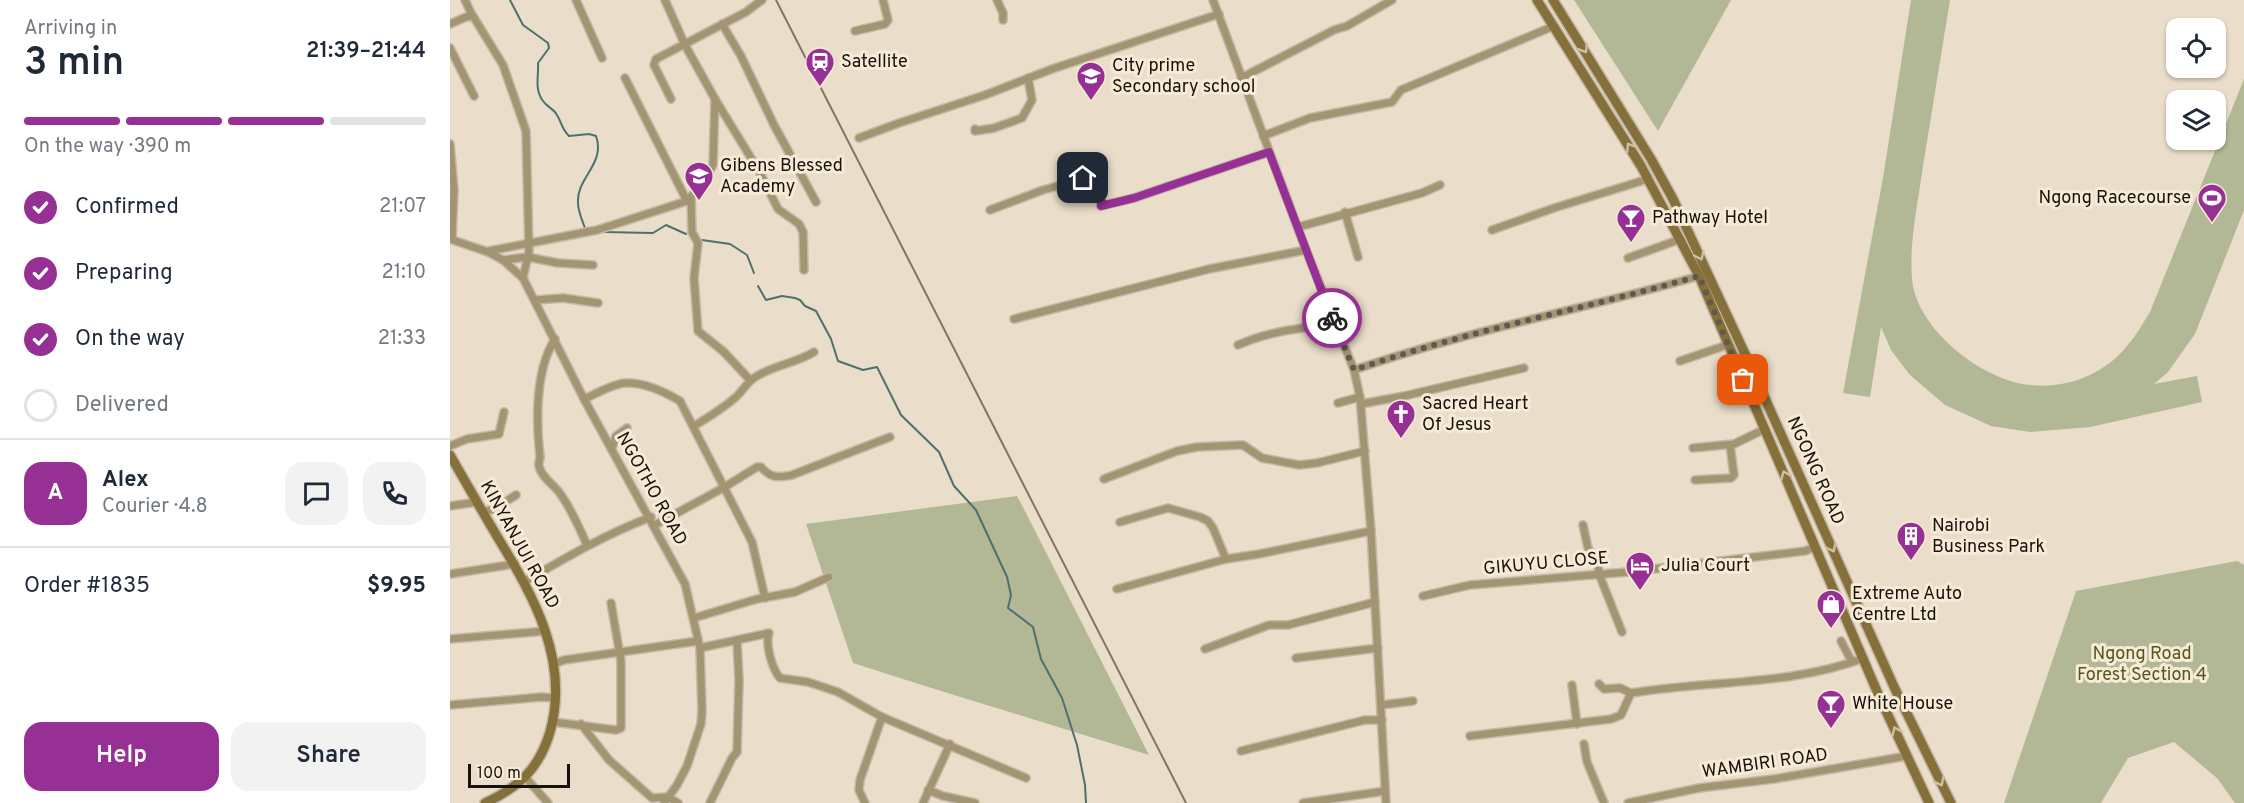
<!DOCTYPE html>
<html lang="en">
<head>
<meta charset="utf-8">
<style>
  :root { --surface:#fff; --page:#f2f2f3; --text:#1f2937; --muted:#747a83; --line:#e0e1e3; --accent:#963094 }
  body { margin:0; font-family:Overpass,sans-serif; background:var(--page); color:var(--text); height:100vh; display:flex; flex-direction:column; font-size:22px; white-space:nowrap }
  * { box-sizing:border-box; margin:0 }
  p { font-size:20px; color:var(--muted) }
  .icon { flex:none; width:33px; height:33px; fill:none; stroke:currentColor; stroke-width:2; stroke-linecap:round; stroke-linejoin:round }
  .map { position:relative; flex:1; overflow:hidden }
  .drawer { display:flex; flex-direction:column; background:var(--surface); width:450px }
  .drawer>* { flex:none }
  .fabs { position:absolute; left:1716px; top:18px; display:grid; gap:12px }
  .fabs a { display:grid; place-items:center; width:60px; height:60px; border-radius:12px; background:var(--surface); box-shadow:0 2px 4px #0004; font-size:30px }
  .scale { position:absolute; left:18px; bottom:15px; width:102px; box-sizing:border-box; padding-left:6px; border:3px solid #17120b; border-top:0; font-size:16px; line-height:21px; white-space:nowrap; color:#17120b; -webkit-text-stroke:4px #f7ead6; paint-order:stroke }
  .pin { position:absolute; display:grid; place-items:center; width:51px; height:51px; color:#fff; margin:-26px; border-radius:12px; box-shadow:0 3px 9px #0006 }
  .courier { position:absolute; display:grid; place-items:center; width:60px; height:60px; margin:-30px; border:4px solid #963094; border-radius:50%; background:#fff; color:#222; box-shadow:0 2px 8px #0007 }
  .head em { font-style:normal; font-weight:600 }
  .head div { display:flex; flex-direction:column-reverse }
  .head { display:flex; align-items:center; justify-content:space-between; height:102px; padding:0 24px }
  h1 { font-size:39px; font-weight:600; line-height:45px }
  .bar { display:grid; grid-template-columns:repeat(4,1fr); gap:9px 6px; align-content:center; height:72px; padding:0 24px }
  .bar i { height:8px; border-radius:4px; background:var(--line) }
  .bar .on { background:var(--accent) }
  .bar p { grid-column:span 4 }
  .line { display:flex; align-items:center; gap:15px; padding:0 24px; border-top:2px solid var(--line) }
  .line div { flex:1 }
  .round { display:grid; place-items:center; flex:none; width:63px; height:63px; border-radius:18px; background:var(--page) }
  ol { padding:0 24px; list-style:none }
  li { display:flex; align-items:center; gap:18px; height:66px }
  li p { margin-inline-start:auto }
  li .icon { padding:6px; border-radius:50%; background:var(--accent); color:#fff; stroke-width:4 }
  li:last-child { color:var(--muted) }
  li i { width:33px; height:33px; border:3px solid var(--line); border-radius:50% }
  .button { display:flex; gap:12px; margin-top:auto; padding:12px 24px }
  .button a { flex:1; height:69px; border-radius:18px; background:var(--accent); color:#fff; font-size:24px; font-weight:600; line-height:69px; text-align:center }
  .button a+a { background:var(--page); color:var(--text) }
  main { display:flex; flex:1; min-height:0 }
  .map>svg:first-child { display:block }
</style>
</head>
<body>
<main>
<section class="drawer">
<div class="head"><div><h1>3 min</h1><p>Arriving in</p></div><em>21:39–21:44</em></div>
<div class="bar"><i class="on"></i><i class="on"></i><i class="on"></i><i></i><p>On the way · 390 m</p></div>
<ol>
<li><svg class="icon" aria-label="check" viewBox="0 0 24 24"><path d="M5 12l5 5 9-10"/></svg>Confirmed<p>21:07</p></li>
<li><svg class="icon" aria-label="check" viewBox="0 0 24 24"><path d="M5 12l5 5 9-10"/></svg>Preparing<p>21:10</p></li>
<li><svg class="icon" aria-label="check" viewBox="0 0 24 24"><path d="M5 12l5 5 9-10"/></svg>On the way<p>21:33</p></li>
<li><i></i>Delivered</li>
</ol>
<div class="line" style="height:108px"><b class="round" style="background:var(--accent);color:#fff">A</b><div><b>Alex</b><p>Courier · 4.8</p></div><a class="round"><svg class="icon" aria-label="chat" viewBox="0 0 24 24"><path d="M4 5h16v11H9l-5 4z"/></svg></a><a class="round"><svg class="icon" aria-label="phone" viewBox="0 0 24 24"><path d="M5 4h4l2 5-3 2q2 4 5 5l2-3 5 2v4C11 20 4 13 5 4z"/></svg></a></div>
<div class="line" style="height:78px"><div>Order #1835</div><b>$9.95</b></div>
<div class="button"><a>Help</a><a>Share</a></div>
</section>
<div class="map">
<svg width="1794" height="803" viewBox="0 0 1794 803">
  <rect width="100%" height="100%" fill="#eaddc9"/>
  <g fill="#b2b796">
    <polygon points="1124,0 1281,0 1208,131"/>
    <path d="M1461 0H1500C1491 55 1482 111 1473 166 1468 203 1459 241 1462 279 1466 329 1533 381 1580 385 1616 389 1654 375 1677 346 1686 336 1693 323 1700 312L1794 79V210L1745 334 1718 372 1704 384 1747 376 1752 402 1640 427 1580 432 1541 426 1495 405 1460 375 1441 350 1431 327 1420 397 1393 393 1433 178Z"/>
    <path d="M567 496 578 517 699 755C600 724 502 695 403 663L356 524Z"/>
    <polygon points="1787,561 1794,565 1794,803 1785,803 1767,778 1724,742 1678,758 1651,803 1554,803 1626,591"/>
  </g>
  <g fill="none" stroke-linecap="round" stroke-linejoin="round">
    <g stroke="#4e706e" stroke-width="2">
      <path d="M60 0 73 25 98 43 99 48 88 63C89 76 84 89 93 101 97 107 104 109 107 115 112 123 111 128 119 136L139 134 146 136C156 164 126 178 128 203 128 212 133 222 136 231"/>
      <polyline points="153,232 203,233 216,225 236,234"/>
      <polyline points="252,240 280,244 297,255 304,273"/>
      <polyline points="308,286 316,300 332,296 345,298 350,300 355,306 366,311 381,339 388,361 413,370 427,367 451,415 489,452 504,486 526,510 557,577 561,595 558,608 583,627 591,659 612,698 627,745 635,785 636,803"/>
    </g>
    <g stroke="#c4b8a7" stroke-width="10">
      <g id="minor">
        <polyline points="15,0 22,15"/>
        <polyline points="126,0 152,58"/>
        <polyline points="215,0 235,45 265,99 309,171 328,209 349,224 353,232 354,270"/>
        <polyline points="547,0 553,13 553,20"/>
        <polyline points="763,0 856,250 904,370 910,397 921,531 936,803"/>
        <polyline points="0,24 16,17 23,16 53,65 76,131 79,251 73,278"/>
        <polyline points="272,24 291,56 324,125 366,202"/>
        <polyline points="405,31 435,24 438,20 433,0"/>
        <polyline points="0,48 24,96"/>
        <polyline points="175,78 237,201"/>
        <polyline points="791,78 884,30 897,26 942,0"/>
        <polyline points="221,99 204,65 206,59 296,12 312,0"/>
        <polyline points="525,129 525,131 544,128 572,118 582,100 578,78"/>
        <polyline points="813,136 860,118 942,102 951,90 1104,26"/>
        <polyline points="409,138 449,123 535,95 602,69 769,14"/>
        <polyline points="0,144 4,190 2,239"/>
        <polyline points="241,197 242,232 248,243 244,278 248,331 274,352 300,380"/>
        <polyline points="540,210 593,190 640,177 645,181 651,203 653,203 651,206 684,198 819,152"/>
        <polyline points="895,212 908,257"/>
        <polyline points="848,227 972,193 990,185"/>
        <polyline points="1042,230 1104,208 1198,179"/>
        <polyline points="0,239 38,252 53,260 73,278 134,399 235,584 250,648 252,711 251,724 237,766 227,785 214,803"/>
        <polyline points="39,251 147,230 237,201 250,186 263,165 265,99"/>
        <polyline points="1178,258 1231,239"/>
        <polyline points="53,260 78,257 108,263 143,265"/>
        <polyline points="85,300 113,298 148,303"/>
        <polyline points="564,319 759,269 856,250"/>
        <path d="M105 339C85 370 86 422 90 457 90 460 88 463 89 466 91 477 103 484 109 492 121 508 129 527 137 545"/>
        <path d="M788 345C808 336 830 331 852 328 863 326 873 326 885 323"/>
        <polyline points="1230,361 1277,345"/>
        <path d="M904 370C1016 331 1135 309 1249 276"/>
        <path d="M134 399C146 394 162 384 175 383 193 382 215 392 230 401L302 542 315 598"/>
        <polyline points="888,403 910,397"/>
        <polyline points="911,404 954,396 1074,368"/>
        <path d="M244 426C259 417 274 408 287 396 294 389 298 381 307 376 325 365 346 363 364 352"/>
        <polyline points="0,446 17,439 49,434 54,412"/>
        <polyline points="162,448 166,436 177,428"/>
        <polyline points="1243,448 1284,444 1315,429"/>
        <polyline points="654,479 727,451 747,447 793,445 812,458 849,465 867,463 915,451"/>
        <polyline points="1245,480 1281,478 1284,475 1280,445"/>
        <polyline points="0,506 27,502"/>
        <polyline points="33,512 44,509 66,495"/>
        <polyline points="670,522 718,508 750,517 758,521 763,528 776,559"/>
        <path d="M205 525 273 488 307 467H311C321 478 327 478 342 475L440 437"/>
        <polyline points="1133,525 1138,548 1148,564 1149,574 1172,632"/>
        <polyline points="0,574 65,564"/>
        <path d="M74 582C115 558 156 534 201 517"/>
        <polyline points="667,589 776,559 809,554 921,531"/>
        <polyline points="973,596 1020,585 1178,572 1355,551 1365,547"/>
        <polyline points="244,618 307,599 345,592 379,577"/>
        <polyline points="0,639 96,631"/>
        <polyline points="1391,641 1402,662"/>
        <path d="M250 648 319 633C315 644 322 669 330 678L358 682 388 692 432 717 576 778"/>
        <polyline points="755,649 819,625 838,625 925,602"/>
        <polyline points="846,658 928,648"/>
        <polyline points="104,664 114,660 248,641"/>
        <polyline points="1149,684 1154,689 1170,688 1181,693"/>
        <polyline points="1122,685 1127,724"/>
        <polyline points="0,705 91,697 105,698"/>
        <polyline points="931,705 963,701"/>
        <polyline points="103,722 166,730 171,728 171,661 161,603"/>
        <polyline points="131,724 159,760 202,798 218,797 228,803"/>
        <path d="M1020 736 1161 719 1171 715 1181 693C1258 680 1340 686 1414 658"/>
        <polyline points="1134,744 1137,762 1154,803"/>
        <polyline points="791,751 915,720 932,720"/>
        <polyline points="76,778 98,803"/>
        <polyline points="478,790 493,796 525,803"/>
        <polyline points="260,803 282,758 287,752 289,680 287,640"/>
        <polyline points="415,803 409,790 410,780 432,717"/>
        <polyline points="473,803 500,744"/>
        <polyline points="853,803 935,791"/>
        <polyline points="1178,803 1249,788 1324,779 1457,756"/>
      </g>
    </g>
    <g stroke="#c4b8a7" stroke-width="12">
      <g id="secondary">
        <polyline points="1087,0 1191,166 1249,276 1429,696 1479,803"/>
        <polyline points="1103,0 1201,159 1223,199 1296,356 1445,689 1501,803"/>
        <path d="M0 455C16 483 32 511 48 538 84 597 120 661 100 732 89 769 69 787 35 803"/>
      </g>
    </g>
    <use href="#minor" stroke="#a39472" stroke-width="7"/>
    <use href="#secondary" stroke="#86703a" stroke-width="9"/>
    <polyline stroke="#7f7669" stroke-width="2" points="326,0 736,803"/>
  </g>
  <defs><path id="oneway-chevron" d="M-2-3.5L2.5 0L-2 3.5" fill="none" stroke-width="1.6" stroke-linecap="round" stroke-linejoin="round" transform="scale(1.5)"/></defs>
  <g stroke="#cfbf9f">
    <use href="#oneway-chevron" transform="translate(1134 49) rotate(58)"/>
    <use href="#oneway-chevron" transform="translate(1180 147) rotate(-122)"/>
    <use href="#oneway-chevron" transform="translate(1250 256) rotate(65)"/>
    <use href="#oneway-chevron" transform="translate(1335 475) rotate(-113)"/>
    <use href="#oneway-chevron" transform="translate(1382 548) rotate(65)"/>
    <use href="#oneway-chevron" transform="translate(1446 731) rotate(-114)"/>
    <use href="#oneway-chevron" transform="translate(1490 782) rotate(63)"/>
  </g>
  <g fill="none" stroke-linecap="round" stroke-linejoin="round">
    <path stroke="#61594e" stroke-width="6" stroke-dasharray="0 10.8" d="M882 318 904 370C1017 331 1134 309 1249 276L1293 380"/>
    <polyline stroke="#963094" stroke-width="8" points="633,178 640,177 645,181 651,203 653,203 651,206 684,198 819,152 882,318"/>
  </g>
  <defs>
    <g id="station-pin" transform="scale(1.5)"><path d="M0 17L-7.5 6A9.5 9.5 0 1 1 7.5 6Z" fill="#963094" stroke="#f7ead6"/><path d="M-3-6H3Q5-6 5-4V2Q5 4 3 4L4.5 6H3L1.5 4h-3L-3 6H-4.5L-3 4Q-5 4-5 2V-4Q-5-6-3-6ZM-3.5-4v3h7v-3ZM-3.5 1v1.5H-2V1ZM2 1v1.5H3.5V1Z" fill="#fff"/></g>
    <g id="school-pin" transform="scale(1.5)"><path d="M0 17L-7.5 6A9.5 9.5 0 1 1 7.5 6Z" fill="#963094" stroke="#f7ead6"/><path d="M0-5L7-2L0 1L-7-2ZM-4 1L0 2.5L4 1V4Q0 6-4 4Z" fill="#fff"/></g>
    <g id="stadium-pin" transform="scale(1.5)"><path d="M0 17L-7.5 6A9.5 9.5 0 1 1 7.5 6Z" fill="#963094" stroke="#f7ead6"/><path d="M0-5a6.5 5 0 1 0 0 10a6.5 5 0 1 0 0-10ZM-3.5-1.8h7v3.6h-7Z" fill="#fff"/></g>
    <g id="bar-pin" transform="scale(1.5)"><path d="M0 17L-7.5 6A9.5 9.5 0 1 1 7.5 6Z" fill="#963094" stroke="#f7ead6"/><path d="M-6-5H6L.8 .8V4.5H3.5V6h-7V4.5H-.8V.8Z" fill="#fff"/></g>
    <g id="church-pin" transform="scale(1.5)"><path d="M0 17L-7.5 6A9.5 9.5 0 1 1 7.5 6Z" fill="#963094" stroke="#f7ead6"/><path d="M-1.2-6h2.4v3.5h3.3v2.4h-3.3V6h-2.4V-.1h-3.3v-2.4h3.3Z" fill="#fff"/></g>
    <g id="building-pin" transform="scale(1.5)"><path d="M0 17L-7.5 6A9.5 9.5 0 1 1 7.5 6Z" fill="#963094" stroke="#f7ead6"/><path d="M-4-6H4V6H1V3H-1V6H-4ZM-2.5-4.3h1.7v1.8h-1.7ZM.8-4.3h1.7v1.8H.8ZM-2.5-1h1.7V.8h-1.7ZM.8-1h1.7V.8H.8Z" fill="#fff"/></g>
    <g id="hotel-pin" transform="scale(1.5)"><path d="M0 17L-7.5 6A9.5 9.5 0 1 1 7.5 6Z" fill="#963094" stroke="#f7ead6"/><path d="M-6-4.5h1.5V1H6V5H4.5V3h-9V5H-6ZM-4 0a1.8 1.8 0 1 1 3.6 0ZM.5 0V-2.5h3Q6-2.5 6 0Z" fill="#fff"/></g>
    <g id="shop-pin" transform="scale(1.5)"><path d="M0 17L-7.5 6A9.5 9.5 0 1 1 7.5 6Z" fill="#963094" stroke="#f7ead6"/><path d="M-5-2.5h2.3a2.7 3.5 0 0 1 5.4 0H5L5.5 6h-11ZM-1.5-2.5h3a1.5 2.3 0 0 0-3 0Z" fill="#fff"/></g>
  </defs>
  <g fill-rule="evenodd">
    <use href="#station-pin" x="370" y="62"/>
    <use href="#school-pin" x="641" y="76"/>
    <use href="#school-pin" x="249" y="176"/>
    <use href="#stadium-pin" x="1762" y="198"/>
    <use href="#bar-pin" x="1181" y="218"/>
    <use href="#church-pin" x="951" y="414"/>
    <use href="#building-pin" x="1461" y="536"/>
    <use href="#hotel-pin" x="1190" y="566"/>
    <use href="#shop-pin" x="1381" y="604"/>
    <use href="#bar-pin" x="1381" y="704"/>
  </g>
  <g text-anchor="middle" dominant-baseline="central" stroke-width="6" stroke-linejoin="round" paint-order="stroke">
    <g font-size="18" fill="#17120b" stroke="#f7ead6" text-anchor="start">
      <text x="391" y="62">Satellite</text>
      <text x="662" y="66">City prime<tspan x="662" dy="21">Secondary school</tspan></text>
      <text x="270" y="166">Gibens Blessed<tspan x="270" dy="21">Academy</tspan></text>
      <text x="1741" y="198" text-anchor="end">Ngong Racecourse</text>
      <text x="1202" y="218">Pathway Hotel</text>
      <text x="972" y="404">Sacred Heart<tspan x="972" dy="21">Of Jesus</tspan></text>
      <text x="1482" y="526">Nairobi<tspan x="1482" dy="21">Business Park</tspan></text>
      <text x="1211" y="566">Julia Court</text>
      <text x="1402" y="594">Extreme Auto<tspan x="1402" dy="21">Centre Ltd</tspan></text>
      <text x="1402" y="704">White House</text>
    </g>
    <g font-size="18" fill="#17120b" stroke="#f7ead6">
      <text transform="translate(1365 471) rotate(66)">NGONG ROAD</text>
      <text transform="translate(201 489) rotate(61)">NGOTHO ROAD</text>
      <text transform="translate(69 545) rotate(61)">KINYANJUI ROAD</text>
      <text transform="translate(1096 564) rotate(-5)">GIKUYU CLOSE</text>
      <text transform="translate(1315 764) rotate(-8)">WAMBIRI ROAD</text>
    </g>
    <g font-size="18" fill="#52591b" stroke="#f7ead6">
      <text x="1692" y="654">Ngong Road<tspan x="1692" dy="21">Forest Section 4</tspan></text>
    </g>
  </g>
</svg>
<div class="fabs">
<a><svg class="icon" aria-label="locate" viewBox="0 0 24 24"><circle cx="12" cy="12" r="6"/><path d="M12 2v4M12 18v4M2 12h4M18 12h4"/></svg></a>
<a><svg class="icon" aria-label="layers" viewBox="0 0 24 24"><path d="M12 4l9 5-9 5-9-5zM3 14l9 5 9-5"/></svg></a>
</div>
<div class="scale">100 m</div>
<div class="pin" style="left:1293px;top:380px;background:#ea580c"><svg class="icon" aria-label="bag" viewBox="0 0 24 24"><path d="M5 8h14l-1 12H6zM9 8a3 3 0 0 1 6 0"/></svg></div>
<div class="pin" style="left:633px;top:178px;background:#1f2937"><svg class="icon" aria-label="home" viewBox="0 0 24 24"><path d="M3 11l9-7 9 7M6 9v11h12V9"/></svg></div>
<div class="courier" style="left:882px;top:318px"><svg class="icon" aria-label="bike" viewBox="0 0 24 24"><circle cx="6" cy="16" r="4"/><circle cx="18" cy="16" r="4"/><path d="M6 16l4-8h5l3 8M10 8l3 8H6M13 5h3"/></svg></div>
</div>
</main>
</body>
</html>
